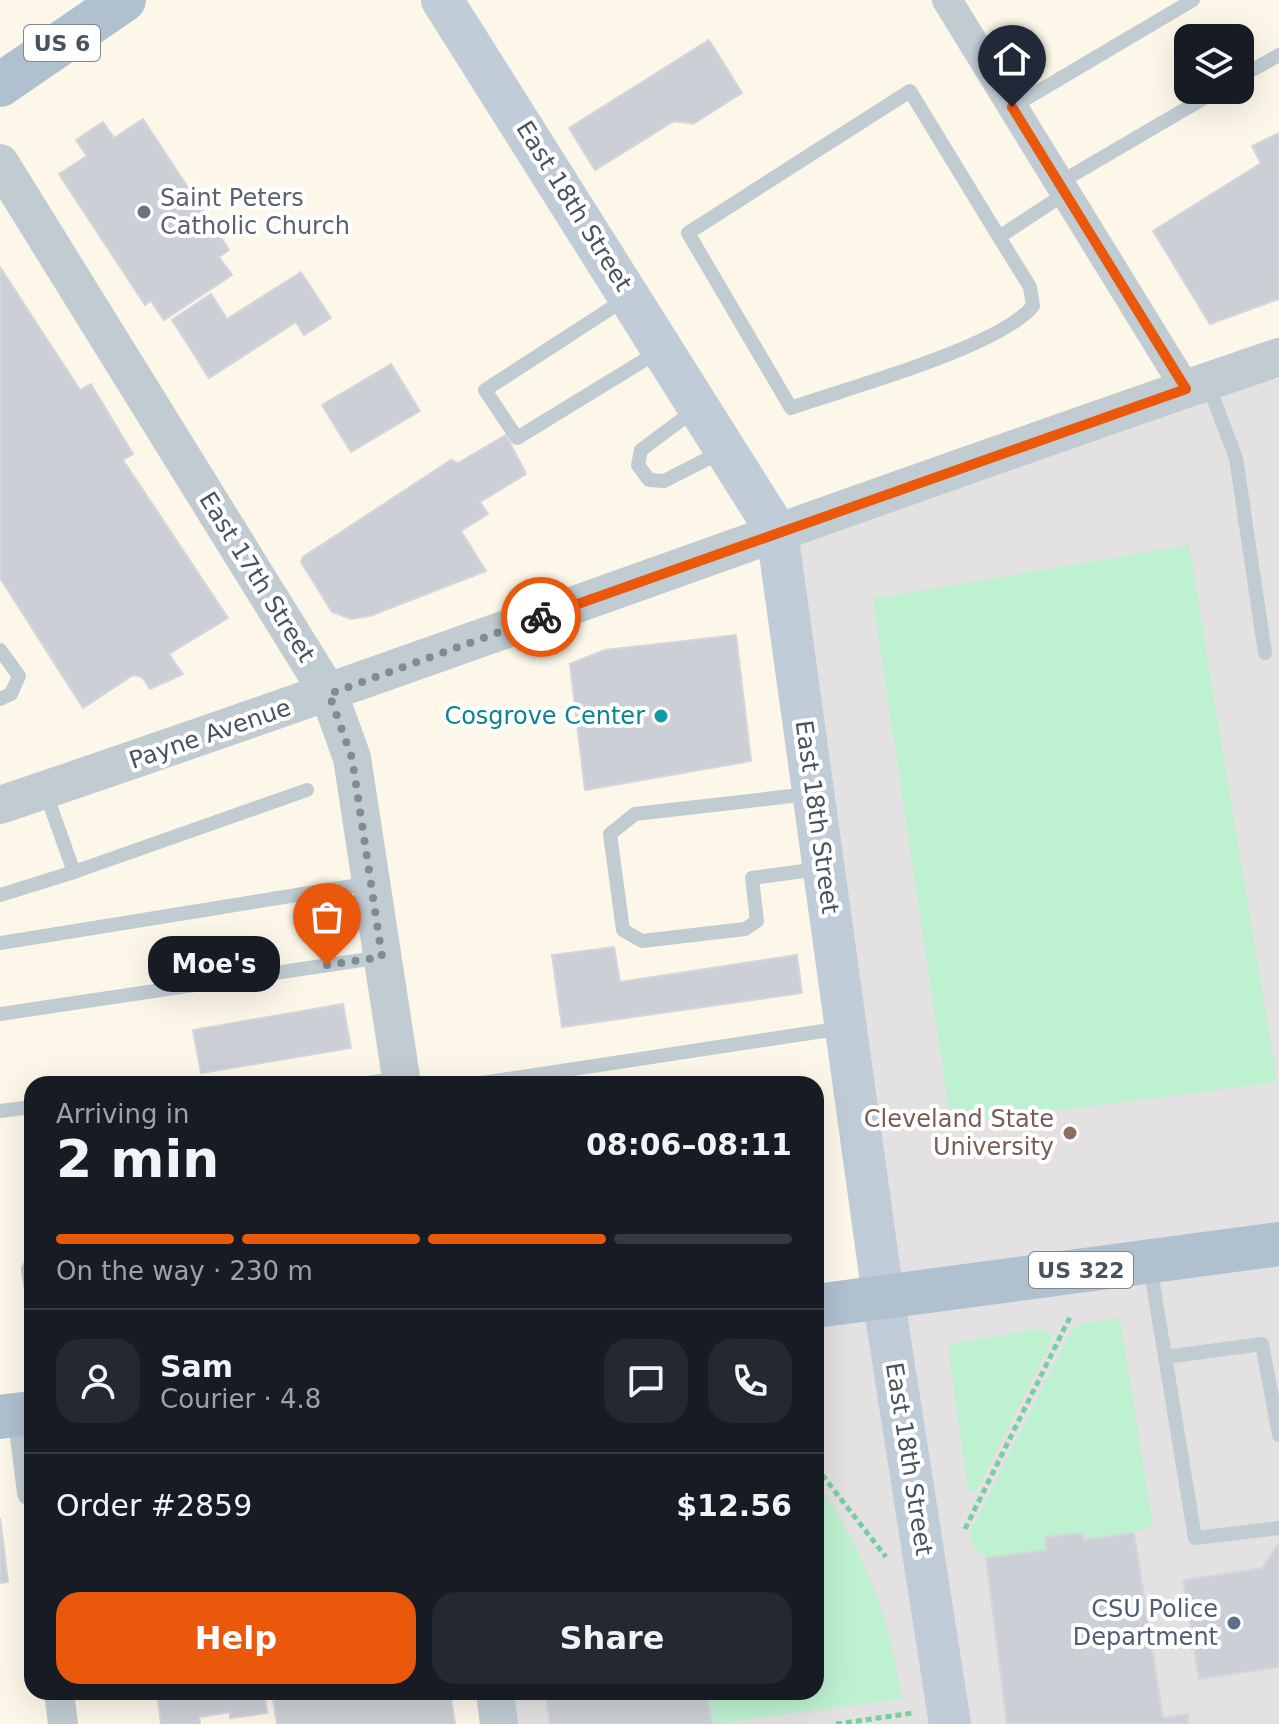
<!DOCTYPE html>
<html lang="en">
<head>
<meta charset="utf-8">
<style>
  :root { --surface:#171b24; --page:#242831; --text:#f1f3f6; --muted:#9ea1a6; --line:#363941; --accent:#ea580c }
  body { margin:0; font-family:"DejaVu Sans",sans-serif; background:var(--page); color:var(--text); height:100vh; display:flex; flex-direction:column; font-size:30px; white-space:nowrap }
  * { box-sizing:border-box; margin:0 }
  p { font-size:26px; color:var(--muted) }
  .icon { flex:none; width:44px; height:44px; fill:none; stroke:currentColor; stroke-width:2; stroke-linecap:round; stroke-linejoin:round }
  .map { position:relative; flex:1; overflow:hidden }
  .details { position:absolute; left:24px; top:1076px; width:800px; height:624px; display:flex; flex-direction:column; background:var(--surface); border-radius:24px; box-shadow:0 8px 32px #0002 }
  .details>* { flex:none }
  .tools { position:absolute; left:1174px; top:24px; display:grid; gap:16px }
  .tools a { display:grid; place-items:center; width:80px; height:80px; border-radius:16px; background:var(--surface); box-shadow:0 8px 32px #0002; font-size:40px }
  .pin { position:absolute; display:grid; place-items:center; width:68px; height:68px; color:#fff; margin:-82px -34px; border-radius:50% 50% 50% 0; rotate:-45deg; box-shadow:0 0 8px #0007 }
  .pin .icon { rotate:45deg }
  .courier { position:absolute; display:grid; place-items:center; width:80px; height:80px; margin:-40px; border:6px solid #ea580c; border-radius:50%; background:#fff; color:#222; box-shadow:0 2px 10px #0007 }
  .bubble { position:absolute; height:56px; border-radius:24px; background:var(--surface); box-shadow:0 8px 32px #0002; font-size:26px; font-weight:700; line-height:56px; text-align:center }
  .headline em { font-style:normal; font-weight:700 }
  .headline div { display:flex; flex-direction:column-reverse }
  .headline { display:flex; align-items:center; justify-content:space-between; height:136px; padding:0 32px }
  h1 { font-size:52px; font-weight:700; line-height:60px }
  .bar { display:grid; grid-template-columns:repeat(4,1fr); gap:12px 8px; align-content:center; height:96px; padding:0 32px }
  .bar i { height:10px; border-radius:6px; background:var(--line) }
  .bar .active { background:var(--accent) }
  .bar p { grid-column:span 4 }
  .line { display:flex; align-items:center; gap:20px; padding:0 32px; border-top:2px solid var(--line) }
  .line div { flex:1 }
  .round { display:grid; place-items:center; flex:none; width:84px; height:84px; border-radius:24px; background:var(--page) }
  .action { display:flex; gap:16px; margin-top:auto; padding:16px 32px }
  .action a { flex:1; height:92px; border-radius:24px; background:var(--accent); color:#fff; font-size:32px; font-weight:700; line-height:92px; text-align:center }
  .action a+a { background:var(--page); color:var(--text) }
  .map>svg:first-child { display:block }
</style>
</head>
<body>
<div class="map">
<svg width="1279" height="1724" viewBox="0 0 1279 1724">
  <rect width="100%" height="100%" fill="#f2f0f0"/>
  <path fill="#fdf7ea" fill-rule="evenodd" d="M0 0H1279V357L883 1296 816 1306V1084H32V1692H495L499 1724H0ZM1188 38H1240V90H1188Z"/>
  <polygon fill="#e3e1e2" points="1279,357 1279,1724 500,1724 495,1692 816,1692 816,1306 883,1297 777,532"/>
  <g fill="#bef1d0">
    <polygon points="1189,545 1277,1082 951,1124 873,599"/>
    <polygon points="1120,1318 1153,1526 1134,1533 1084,1540 1081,1533 1046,1537 1047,1550 986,1558 970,1541 972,1528 1071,1330 1080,1324"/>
    <polygon points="1038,1329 1050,1333 1052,1340 978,1488 975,1492 968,1490 948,1349 956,1343"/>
    <path d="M816 1482C864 1547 890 1620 902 1699L712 1724 707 1692H816Z"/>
  </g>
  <g fill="#cccfd5" stroke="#d4d6dc" stroke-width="2">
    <polygon points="709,40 742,93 693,124 674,121 595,170 569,128"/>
    <polygon points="143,119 229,250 219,257 232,275 164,320 151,301 145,305 59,174 87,156 76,140 103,122 114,138"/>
    <polygon points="1279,133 1279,299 1210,324 1153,231 1261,163 1252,146"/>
    <polygon points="0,267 80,390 91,384 133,454 123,460 228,618 169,654 183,674 150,689 142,677 133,675 83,708 0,578"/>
    <polygon points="301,272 331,318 304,335 296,322 209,378 172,320 211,294 227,319"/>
    <polygon points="391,364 420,411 351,452 322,405"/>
    <polygon points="506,435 526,474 480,502 488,514 461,531 486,571 370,616 351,619 332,612 301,562 303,557 451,460 458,463"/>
    <polygon points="736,635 751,761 585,790 570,664 605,650"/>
    <polygon points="614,947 620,982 797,955 802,993 562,1027 552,955"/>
    <polygon points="343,1004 351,1048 201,1073 193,1030"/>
    <polygon points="0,1518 8,1582 0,1583"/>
    <polygon points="1082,1533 1084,1540 1134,1533 1163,1718 1188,1714 1188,1724 1007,1724 986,1558 1047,1550 1045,1537"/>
    <polygon points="1279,1543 1279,1667 1199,1679 1183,1580 1262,1568"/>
    <polygon points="157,1692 264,1692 267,1713 230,1718 230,1712 199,1717 200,1724 161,1724"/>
    <polygon points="272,1692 450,1692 455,1724 277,1724"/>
    <polygon points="545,1692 707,1692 712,1724 550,1724"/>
  </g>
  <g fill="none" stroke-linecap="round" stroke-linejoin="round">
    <g stroke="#74d0a0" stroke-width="5" stroke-dasharray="6 4" stroke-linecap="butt">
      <polyline points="816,1467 886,1557"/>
      <polyline points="965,1529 1071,1315"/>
      <polyline points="836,1724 913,1713"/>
    </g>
    <g stroke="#c0cbd2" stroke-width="14">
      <polyline points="1240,77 1279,55"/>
      <polyline points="1012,107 1193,0"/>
      <polyline points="1059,183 1218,90"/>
      <path d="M999 237 910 91 688 233 791 408C847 388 998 348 1033 306L1030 287 999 237 1066 193"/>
      <polyline points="627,298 485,390 517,438 661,350"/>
      <polyline points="1207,382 1236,458 1265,653"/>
      <polyline points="696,409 641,450 638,465 649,480 664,481 723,451"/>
      <polyline points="0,650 19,676 11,694 0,699"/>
      <polyline points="809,794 635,814 610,834 623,930 642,941 745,929 757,921 752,878 819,869"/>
      <polyline points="74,872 307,790"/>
      <polyline points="0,895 74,872 45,791"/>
      <polyline points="0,943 371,883"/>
      <polyline points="0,1014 382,957"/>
      <polyline points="360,1084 401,1078"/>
      <polyline points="475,1084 843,1028"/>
      <polyline points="0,1111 32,1107"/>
      <polyline points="32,1262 28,1269 32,1296"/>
      <polyline points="1150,1266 1195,1538 1279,1528"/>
      <polyline points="1165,1357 1262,1344 1279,1435"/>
    </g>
    <g stroke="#c0cbd2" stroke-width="30">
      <polyline points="947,0 1186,389"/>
      <polyline points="22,1414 32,1492"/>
      <polyline points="59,1692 63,1724"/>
    </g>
    <g stroke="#c0cbd2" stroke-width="38">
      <polyline points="0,163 329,694 352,758 402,1084"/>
      <path d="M0 805C428 661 851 503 1279 357"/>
      <polyline points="495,1692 499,1724"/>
    </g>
    <polyline stroke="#c0ccd7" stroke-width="42" points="442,0 777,532 883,1296 950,1724"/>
    <g stroke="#afc0cf" stroke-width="44">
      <polyline points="0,85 124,0"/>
      <polyline points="816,1306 1279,1244"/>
      <polyline points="0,1417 32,1413"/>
    </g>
  </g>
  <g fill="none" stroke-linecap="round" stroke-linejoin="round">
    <polyline stroke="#838b91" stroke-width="8" stroke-dasharray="0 14.4" points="327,965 382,957 352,758 329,694 541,617"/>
    <polyline stroke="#ea580c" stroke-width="10" points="541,617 1186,389 1012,107"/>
  </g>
  <circle fill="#6b7280" stroke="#fff" stroke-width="3" cx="144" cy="212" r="8"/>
  <circle fill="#0f9aa8" stroke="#fff" stroke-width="3" cx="661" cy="716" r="8"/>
  <circle fill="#8d6e63" stroke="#fff" stroke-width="3" cx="1070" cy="1133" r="8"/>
  <circle fill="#5c6f8a" stroke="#fff" stroke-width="3" cx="1234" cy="1623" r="8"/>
  <g text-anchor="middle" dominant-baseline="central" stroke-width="8" stroke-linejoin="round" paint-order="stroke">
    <g fill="#fff" stroke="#7e878e" stroke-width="2">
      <rect x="24" y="25" width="76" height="36" rx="6"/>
      <rect x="1029" y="1252" width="104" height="36" rx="6"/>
    </g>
    <g font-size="22" font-weight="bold" fill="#47545e">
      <text x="62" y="43">US 6</text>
      <text x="1081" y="1270">US 322</text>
    </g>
    <g font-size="24" fill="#5b616d" stroke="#fff" text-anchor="start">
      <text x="160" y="198">Saint Peters<tspan x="160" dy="28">Catholic Church</tspan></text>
    </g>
    <g font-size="24" fill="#47545e" stroke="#fff">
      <text transform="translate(574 206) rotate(58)">East 18th Street</text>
      <text transform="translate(257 577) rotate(58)">East 17th Street</text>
      <text transform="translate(210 734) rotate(-19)">Payne Avenue</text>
      <text transform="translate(817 817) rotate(82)">East 18th Street</text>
      <text transform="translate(909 1459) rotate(81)">East 18th Street</text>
    </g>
    <g font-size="24" fill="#0d838f" stroke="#fff" text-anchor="end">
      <text x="645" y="716">Cosgrove Center</text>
    </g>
    <g font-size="24" fill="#785e54" stroke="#fff" text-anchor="end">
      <text x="1054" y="1119">Cleveland State<tspan x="1054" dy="28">University</tspan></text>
    </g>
    <g font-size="24" fill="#4e5e75" stroke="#fff" text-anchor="end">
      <text x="1218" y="1609">CSU Police<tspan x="1218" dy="28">Department</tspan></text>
    </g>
  </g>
</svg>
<div class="tools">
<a><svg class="icon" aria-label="layers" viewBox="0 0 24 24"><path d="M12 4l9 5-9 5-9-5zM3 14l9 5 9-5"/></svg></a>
</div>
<div class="pin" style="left:327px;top:965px;background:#ea580c"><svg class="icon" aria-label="bag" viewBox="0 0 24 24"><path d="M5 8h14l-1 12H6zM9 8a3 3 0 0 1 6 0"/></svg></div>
<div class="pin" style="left:1012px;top:107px;background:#1f2937"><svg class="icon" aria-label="home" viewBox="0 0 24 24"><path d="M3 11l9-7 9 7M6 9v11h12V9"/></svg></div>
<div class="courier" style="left:541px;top:617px"><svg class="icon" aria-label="bike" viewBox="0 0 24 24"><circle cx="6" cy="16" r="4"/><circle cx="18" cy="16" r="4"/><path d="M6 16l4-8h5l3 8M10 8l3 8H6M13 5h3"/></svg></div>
<div class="bubble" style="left:148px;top:936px;width:132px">Moe's</div>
<section class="details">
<div class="headline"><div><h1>2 min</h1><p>Arriving in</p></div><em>08:06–08:11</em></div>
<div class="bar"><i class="active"></i><i class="active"></i><i class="active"></i><i></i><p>On the way · 230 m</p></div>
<div class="line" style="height:144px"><a class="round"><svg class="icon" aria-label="person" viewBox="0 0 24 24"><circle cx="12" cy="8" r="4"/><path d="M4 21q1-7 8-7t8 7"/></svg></a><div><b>Sam</b><p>Courier · 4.8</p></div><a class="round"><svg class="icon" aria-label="chat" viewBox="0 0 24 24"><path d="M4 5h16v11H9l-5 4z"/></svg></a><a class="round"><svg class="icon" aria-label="phone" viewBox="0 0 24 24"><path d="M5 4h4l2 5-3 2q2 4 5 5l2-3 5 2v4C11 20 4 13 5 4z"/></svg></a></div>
<div class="line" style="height:104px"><div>Order #2859</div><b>$12.56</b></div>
<div class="action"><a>Help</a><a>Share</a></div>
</section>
</div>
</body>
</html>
